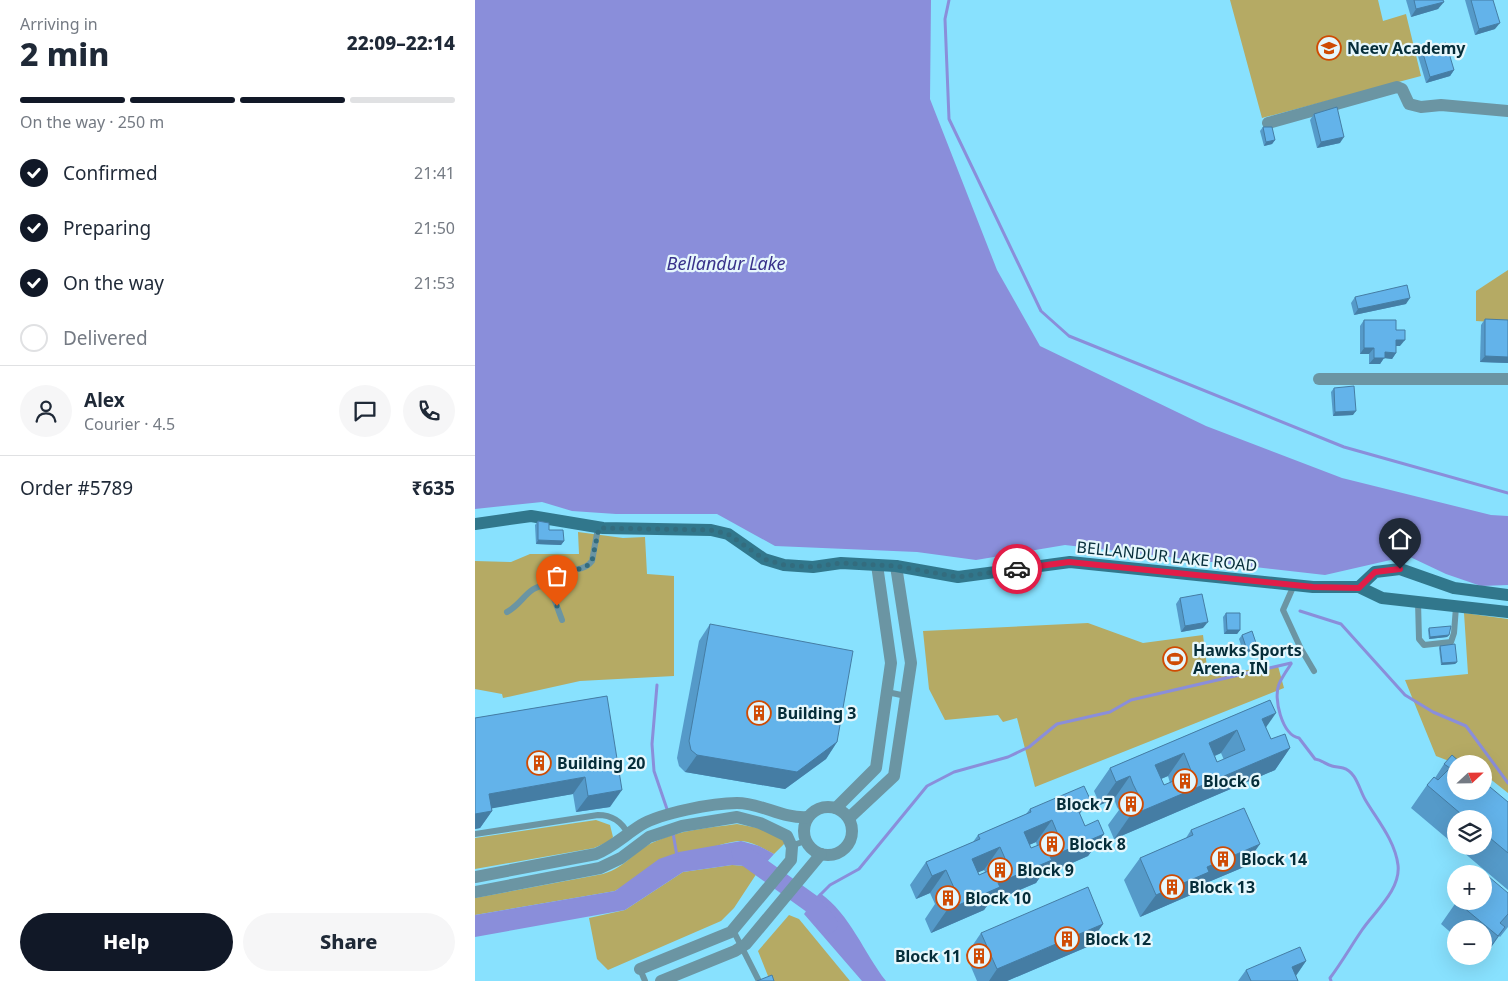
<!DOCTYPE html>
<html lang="en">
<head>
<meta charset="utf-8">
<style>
  :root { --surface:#fff; --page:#f6f6f7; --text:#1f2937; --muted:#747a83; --line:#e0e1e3; --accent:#111827 }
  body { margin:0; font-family:"Noto Sans",sans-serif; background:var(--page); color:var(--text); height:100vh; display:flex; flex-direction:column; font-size:19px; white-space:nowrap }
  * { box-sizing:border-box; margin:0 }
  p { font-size:16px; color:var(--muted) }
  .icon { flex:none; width:28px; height:28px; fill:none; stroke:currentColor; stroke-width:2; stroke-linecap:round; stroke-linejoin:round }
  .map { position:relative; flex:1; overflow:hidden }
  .side { display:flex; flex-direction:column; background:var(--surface); width:475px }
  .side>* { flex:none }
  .needle { width:32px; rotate:68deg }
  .controls { position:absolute; left:972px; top:755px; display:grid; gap:10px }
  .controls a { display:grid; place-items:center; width:45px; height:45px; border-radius:50%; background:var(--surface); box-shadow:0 5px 20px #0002; font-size:25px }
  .pin { position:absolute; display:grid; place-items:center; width:42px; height:42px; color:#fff; margin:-51px -21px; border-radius:50% 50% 50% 0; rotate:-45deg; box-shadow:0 0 5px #0007 }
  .pin .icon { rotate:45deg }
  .courier { position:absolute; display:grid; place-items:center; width:50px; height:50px; margin:-25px; border:4px solid #e11d48; border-radius:50%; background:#fff; color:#222; box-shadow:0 1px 6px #0007 }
  .headline em { font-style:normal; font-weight:800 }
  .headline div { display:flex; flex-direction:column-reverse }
  .headline { display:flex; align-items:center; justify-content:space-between; height:85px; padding:0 20px }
  h1 { font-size:32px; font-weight:800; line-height:38px }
  .bar { display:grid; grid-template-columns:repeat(4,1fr); gap:8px 5px; align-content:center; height:60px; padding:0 20px }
  .bar i { height:6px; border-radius:4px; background:var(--line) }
  .bar .selected { background:var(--accent) }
  .bar p { grid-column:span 4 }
  .line { display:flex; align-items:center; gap:12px; padding:0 20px; border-top:1px solid var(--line) }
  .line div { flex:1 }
  .round { display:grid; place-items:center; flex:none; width:52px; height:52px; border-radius:26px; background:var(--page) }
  ol { padding:0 20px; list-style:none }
  li { display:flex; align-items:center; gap:15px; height:55px }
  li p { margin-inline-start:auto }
  li .icon { padding:5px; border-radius:50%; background:var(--accent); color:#fff; stroke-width:4 }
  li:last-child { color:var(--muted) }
  li i { width:28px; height:28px; border:2px solid var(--line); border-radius:50% }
  .button { display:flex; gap:10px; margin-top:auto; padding:10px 20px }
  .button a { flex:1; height:58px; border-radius:30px; background:var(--accent); color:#fff; font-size:20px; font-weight:800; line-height:58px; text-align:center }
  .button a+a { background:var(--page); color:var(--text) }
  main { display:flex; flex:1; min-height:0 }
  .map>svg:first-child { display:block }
</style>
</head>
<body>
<main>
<section class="side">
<div class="headline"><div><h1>2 min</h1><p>Arriving in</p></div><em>22:09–22:14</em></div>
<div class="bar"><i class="selected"></i><i class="selected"></i><i class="selected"></i><i></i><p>On the way · 250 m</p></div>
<ol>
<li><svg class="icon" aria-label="check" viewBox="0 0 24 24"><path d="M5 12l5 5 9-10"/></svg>Confirmed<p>21:41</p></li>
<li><svg class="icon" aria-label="check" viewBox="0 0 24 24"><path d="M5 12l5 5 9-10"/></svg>Preparing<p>21:50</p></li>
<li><svg class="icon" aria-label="check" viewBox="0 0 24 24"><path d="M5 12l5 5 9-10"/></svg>On the way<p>21:53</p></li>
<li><i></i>Delivered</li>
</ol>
<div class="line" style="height:90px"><a class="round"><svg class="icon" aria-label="person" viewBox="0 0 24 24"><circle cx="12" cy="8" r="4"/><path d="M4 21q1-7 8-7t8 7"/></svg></a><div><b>Alex</b><p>Courier · 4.5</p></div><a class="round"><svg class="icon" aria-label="chat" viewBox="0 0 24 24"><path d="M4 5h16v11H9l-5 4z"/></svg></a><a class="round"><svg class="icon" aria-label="phone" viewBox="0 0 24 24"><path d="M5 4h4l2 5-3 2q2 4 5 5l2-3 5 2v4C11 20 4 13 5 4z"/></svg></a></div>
<div class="line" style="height:65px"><div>Order #5789</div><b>₹635</b></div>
<div class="button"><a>Help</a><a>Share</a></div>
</section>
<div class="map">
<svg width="1033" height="981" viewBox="0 0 1033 981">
  <rect width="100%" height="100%" fill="#88e1fe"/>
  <g fill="#b5aa64">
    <polygon points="755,0 903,0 908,21 931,14 946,76 787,118"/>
    <polygon points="1033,270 1033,323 1001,321 1001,291"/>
    <polygon points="103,532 148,538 170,537 172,574 199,576 199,676 105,681 28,698 27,694 0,689 0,561 36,562 55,554 104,554"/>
    <polygon points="989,613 1033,619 1033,793 1009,774 1009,764 982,764 961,756 930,680 993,674"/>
    <polygon points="613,623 668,643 728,635 733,675 803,666 809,688 560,787 542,718 528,722 523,715 470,720 454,689 448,631"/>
    <polygon points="121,820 135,825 138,837 135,841 119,848 0,869 0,838"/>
    <path d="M262 824 288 829 311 842 299 854C289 849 278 842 267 841 245 839 161 878 140 891L0 915V898L128 874C152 867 158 851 179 842 204 830 234 828 262 824Z"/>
    <polygon points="257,865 272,866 282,873 259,908 246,921 133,970 122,959 114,918 150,910 208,872"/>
    <polygon points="314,915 324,919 375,981 295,981 283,951"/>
  </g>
  <g fill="#8a8eda">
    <polygon points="0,0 456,0 455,99 522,270 565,346 731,426 867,478 1016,515 1033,516 1033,585 1006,586 971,574 933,556 850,575 590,545 501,560 442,552 300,546 242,514 141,514 97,511 67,502 0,509"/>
    <polygon points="266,841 284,846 299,854 282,873 272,866 257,865 208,872 150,910 0,937 0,915 140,891 184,859 204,852"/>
    <path d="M345 893C375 914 389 953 411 981H387L329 914Z"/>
  </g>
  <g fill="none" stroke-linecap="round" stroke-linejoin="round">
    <g stroke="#8a8eda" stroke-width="3">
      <polyline points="474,0 470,19 474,119 566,311 594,336 869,447 1033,493"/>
      <polyline points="825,611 866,624 930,695 958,712 991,726 1033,783"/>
      <path d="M816 664C812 670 807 677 804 684 798 698 807 735 824 738L840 759C847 760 850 764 857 766 860 767 864 767 868 768 882 772 884 790 891 801 903 821 920 841 923 865 926 890 899 912 887 930 876 946 867 962 855 978L856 981"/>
      <polyline points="182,685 177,744 179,771 193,812"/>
      <polyline points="198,833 202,856"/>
      <polyline points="343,897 355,885 384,869 452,786 479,772 533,757 554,747 582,724 635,712 656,700 816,663"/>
    </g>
    <polyline stroke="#8a8eda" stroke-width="19" points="266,853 337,904 353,924"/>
    <g stroke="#6b95a3" stroke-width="6">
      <polyline points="74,585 87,620"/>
      <polyline points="819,585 808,610 826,649 839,671"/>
      <polyline points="943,602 944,639 949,645 976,642 979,633 981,607"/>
      <path d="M32 612C49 603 52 585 74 585L81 569C93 570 109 572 117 561L123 528"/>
      <polyline points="412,692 431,696"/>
      <path d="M0 834 123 815C137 815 147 822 153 834"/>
      <polyline points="316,846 330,841"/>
      <polyline points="258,930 284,981"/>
      <polyline points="165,969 170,981"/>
    </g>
    <g stroke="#6b95a3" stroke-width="12">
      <polyline points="793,123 922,87 927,89 934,104 946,107 966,105 1033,111"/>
      <polyline points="844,379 1033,379"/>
      <circle cx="353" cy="831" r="24"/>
      <polyline points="361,808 401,768 416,663 402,565"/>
      <polyline points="374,818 419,776 436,663 421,566"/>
      <path d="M0 877 121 854C138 847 150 835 166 825 186 813 238 803 262 803 287 803 307 819 333 817"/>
      <polyline points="0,892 125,868 146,858 174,837 207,826 262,817 285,823 312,836 317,847 316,860 256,932 165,969"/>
      <polyline points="186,981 260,951 271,944 346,854"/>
    </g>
    <g stroke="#31778c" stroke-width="12">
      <polyline points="0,524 56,516 128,528 236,530 253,534 289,559 309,565 338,567 366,563 421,566 483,577 595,562 838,587 884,587 907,598 1033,612"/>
      <polyline points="884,587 900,572 925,569 979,588 1033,595"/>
    </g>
  </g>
  <g fill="#559ac9" fill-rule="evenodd">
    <polygon points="931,0 968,0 963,9 936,17"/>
    <polygon points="990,0 1018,0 1020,29 1000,35"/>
    <polygon points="947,50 979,70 975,76 951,83 943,56"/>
    <polygon points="839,114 865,143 842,148 835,120"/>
    <polygon points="788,127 800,140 797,144 789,146 785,131"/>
    <polygon points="880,297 931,304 879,315 876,303"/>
    <polygon points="1010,319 1033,320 1033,363 1005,362 1006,325"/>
    <polygon points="889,320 921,330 925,346 921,346 921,353 917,359 909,358 905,364 894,364 894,354 885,354 885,326"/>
    <polygon points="859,388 878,415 858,416 856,392"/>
    <polygon points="63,521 74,530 89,541 86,545 61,544 60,525"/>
    <polygon points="705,598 728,628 706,632 701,604"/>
    <polygon points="751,613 765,630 762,634 749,634 748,617"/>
    <polygon points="235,624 362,742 351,759 310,789 210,772 204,766 202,758 224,641"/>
    <polygon points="954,628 974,635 972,637 954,639 953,630"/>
    <polygon points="767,635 779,650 769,654 764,639"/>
    <polygon points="965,646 982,662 980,664 966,665 964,648"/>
    <polygon points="132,696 135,807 101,812 98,794 16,808 17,811 5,828 0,829 0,718"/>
    <path d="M795 700 791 728 796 739 815 748 800 770 639 839 633 825 644 810 642 807 639 799 625 805 619 791 635 768ZM746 753 749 760 742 762 740 756ZM693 776 695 783 689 785 686 779Z"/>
    <polygon points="969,764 1033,802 1033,890 981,846 1009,846 1009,819 981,819 981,846 936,808 952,785 960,778"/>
    <path d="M555 809 604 814 610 826 629 834 613 856 565 877 561 883 514 903 509 910 456 933 450 919 460 904 455 893 441 899 435 885 451 862 498 842 503 835 551 814ZM561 842 562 846 556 848 554 845ZM509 870 510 872 504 875 503 872Z"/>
    <polygon points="716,830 769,867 724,886 718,894 665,917 649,880 665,858 711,838"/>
    <polygon points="1033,893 1033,927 1025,937 1024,936 1014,950 1007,958 1005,956 1009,956 1009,929 981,929 981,937 966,924 982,901"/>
    <polygon points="628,924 612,947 532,981 502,981 491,955 506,933"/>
    <polygon points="831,961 821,976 823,981 763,981 771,970"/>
  </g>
  <g fill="#457da4">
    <polygon points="969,2 963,9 936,17 941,9"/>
    <polygon points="1025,23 1020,29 1000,35 1004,29"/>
    <polygon points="979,70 975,76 951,83 955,77"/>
    <polygon points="869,137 865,143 842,148 846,142"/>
    <polygon points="800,140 797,144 789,146 791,142"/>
    <polygon points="935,298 931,304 879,315 883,309"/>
    <polygon points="921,340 930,340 925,346 917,346"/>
    <polygon points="889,348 899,348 894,354 885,354"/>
    <polygon points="910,352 921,353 917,359 909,358 905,364 894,364 899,358"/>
    <polygon points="1010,356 1033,357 1033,363 1005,362"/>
    <polygon points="881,411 878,415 858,416 860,412"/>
    <polygon points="63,540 89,541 86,545 61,544"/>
    <polygon points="733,622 728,628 706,632 710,626"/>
    <polygon points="752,630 765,630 762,634 749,634"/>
    <polygon points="974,635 972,637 954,639 955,637"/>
    <polygon points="782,646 779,650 769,654 772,650"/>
    <polygon points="982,662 980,664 966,665 967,663"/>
    <polygon points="801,713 785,736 787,719"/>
    <polygon points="762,730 746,753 718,765 734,743"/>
    <polygon points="362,742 351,759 310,789 210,772 222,755"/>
    <polygon points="815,748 800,770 639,839 655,816"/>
    <polygon points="709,753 693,776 664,788 680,765"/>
    <polygon points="655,776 639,799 625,805 641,782"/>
    <polygon points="110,777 98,794 2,811 14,794"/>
    <polygon points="147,790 135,807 101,812 113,796"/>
    <polygon points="615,799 599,822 601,805"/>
    <polygon points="17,811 5,828 0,829 0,814"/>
    <polygon points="577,820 561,842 533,854 549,832"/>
    <polygon points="629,834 613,856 565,877 561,883 514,903 509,910 456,933 472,910 575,857"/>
    <polygon points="785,844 769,867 724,886 718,894 665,917 681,895 732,867"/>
    <polygon points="525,847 509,870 481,882 497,859"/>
    <polygon points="471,870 455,893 441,899 457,876"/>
    <polygon points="628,924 612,947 532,981 514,981 522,969"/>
    <polygon points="1030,927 1014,950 1007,958 1023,936"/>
    <polygon points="831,961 817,981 817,967"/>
  </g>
  <g fill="#63b3ea" stroke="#457da4" fill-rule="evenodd">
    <polygon points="939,0 968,0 969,2 941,9"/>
    <polygon points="996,0 1018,0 1025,23 1004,29"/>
    <polygon points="971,43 979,70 955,77 947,50"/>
    <polygon points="862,107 869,137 846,142 839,114"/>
    <polygon points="788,127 797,127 800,140 791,142"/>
    <polygon points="932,285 935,298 883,309 880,297"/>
    <polygon points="1010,319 1033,320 1033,357 1010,356"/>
    <polygon points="889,320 921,320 921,330 930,330 930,340 921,340 921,353 910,352 910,358 899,358 899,348 889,348"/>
    <polygon points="879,386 881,411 860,412 859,388"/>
    <polygon points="63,521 74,523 74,530 88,530 89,541 63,540"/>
    <polygon points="727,594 733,622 710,626 705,598"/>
    <polygon points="751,613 765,613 765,630 752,630"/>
    <polygon points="235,624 378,651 362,742 322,772 222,755 216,750 214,741"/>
    <polygon points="976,626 974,635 955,637 954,628"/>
    <polygon points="777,631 782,646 772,650 767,635"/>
    <polygon points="980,644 982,662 967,663 965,646"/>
    <polygon points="132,696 147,790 113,796 110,777 14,794 17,811 0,814 0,718"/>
    <path d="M795 700 801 713 787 719 796 739 810 734 815 748 655 816 649 802 664 796 658 784 655 776 641 782 635 768ZM762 730 770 750 742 762 734 743ZM709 753 717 773 689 785 680 765Z"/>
    <polygon points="977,755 987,764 981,764 981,791 1009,791 1009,782 1033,802 1033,853 1009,833 1009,819 992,819 952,785 959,777 963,780 975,768 969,764"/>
    <path d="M609 786 615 799 601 805 610 826 623 820 629 834 575 857 577 860 523 883 525 887 472 910 466 896 480 890 471 870 457 876 451 862 505 839 503 835 556 812 555 809ZM577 820 584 837 556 848 549 832ZM525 847 532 863 504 875 497 859Z"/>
    <polygon points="769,808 785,844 732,867 734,872 681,895 665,858 718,835 716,830"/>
    <polygon points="1007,871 1033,893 1033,914 1025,923 1030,927 1023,936 982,902 1009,901 1009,874 1005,874"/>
    <polygon points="613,887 628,924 522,969 506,933"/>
    <polygon points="825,947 831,961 817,967 823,981 776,981 771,970"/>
    <polygon points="297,975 299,981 282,981"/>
  </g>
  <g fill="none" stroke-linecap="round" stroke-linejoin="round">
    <path stroke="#336c7e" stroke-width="5" stroke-dasharray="0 9" d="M82 606 74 585 81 569C94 570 109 572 117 561L124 528 236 530 253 534 289 559 309 565 338 567 366 563 421 566 483 577 542 569"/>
    <polyline stroke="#e11d48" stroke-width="6" points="542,569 594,562 838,587 884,588 900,572 925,569"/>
  </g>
  <defs>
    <g id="school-ring" transform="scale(1.25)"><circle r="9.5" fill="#e6f7fc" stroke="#cf4b03" stroke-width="1.5"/><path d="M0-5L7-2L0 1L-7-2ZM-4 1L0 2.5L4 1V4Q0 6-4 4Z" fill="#cf4b03"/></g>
    <g id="stadium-ring" transform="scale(1.25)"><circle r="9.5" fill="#e6f7fc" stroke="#cf4b03" stroke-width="1.5"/><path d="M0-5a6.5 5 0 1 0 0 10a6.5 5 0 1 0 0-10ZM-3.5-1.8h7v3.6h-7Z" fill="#cf4b03"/></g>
    <g id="building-ring" transform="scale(1.25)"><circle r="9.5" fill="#e6f7fc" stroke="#cf4b03" stroke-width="1.5"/><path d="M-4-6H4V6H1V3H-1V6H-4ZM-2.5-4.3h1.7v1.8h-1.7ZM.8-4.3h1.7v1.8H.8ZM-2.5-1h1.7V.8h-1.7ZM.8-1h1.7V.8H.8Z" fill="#cf4b03"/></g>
  </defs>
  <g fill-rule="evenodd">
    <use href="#school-ring" x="854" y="48"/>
    <use href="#stadium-ring" x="700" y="659"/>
    <use href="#building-ring" x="284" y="713"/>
    <use href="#building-ring" x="64" y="763"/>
    <use href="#building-ring" x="710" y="781"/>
    <use href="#building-ring" x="656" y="804"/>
    <use href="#building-ring" x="577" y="844"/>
    <use href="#building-ring" x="748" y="859"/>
    <use href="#building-ring" x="525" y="870"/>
    <use href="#building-ring" x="697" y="887"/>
    <use href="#building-ring" x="473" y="898"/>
    <use href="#building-ring" x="592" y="939"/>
    <use href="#building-ring" x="504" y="956"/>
  </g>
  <g text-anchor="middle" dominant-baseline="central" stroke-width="4.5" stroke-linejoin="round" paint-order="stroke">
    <g font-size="16" font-weight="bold" fill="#052d39" stroke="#e6f7fc" text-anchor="start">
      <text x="872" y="48">Neev Academy</text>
      <text x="718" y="650">Hawks Sports<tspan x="718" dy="18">Arena, IN</tspan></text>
      <text x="302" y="713">Building 3</text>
      <text x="82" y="763">Building 20</text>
      <text x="728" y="781">Block 6</text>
      <text x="638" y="804" text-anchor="end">Block 7</text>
      <text x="594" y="844">Block 8</text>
      <text x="766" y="859">Block 14</text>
      <text x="542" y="870">Block 9</text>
      <text x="714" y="887">Block 13</text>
      <text x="490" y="898">Block 10</text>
      <text x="610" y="939">Block 12</text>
      <text x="486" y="956" text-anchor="end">Block 11</text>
    </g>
    <g font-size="16" fill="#052d39" stroke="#e6f7fc">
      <text transform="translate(692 556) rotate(6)">BELLANDUR LAKE ROAD</text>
    </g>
    <g font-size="18" font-style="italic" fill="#39328b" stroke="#e6f7fc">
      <text x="251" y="263">Bellandur Lake</text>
    </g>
  </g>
</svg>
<div class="controls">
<a><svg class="needle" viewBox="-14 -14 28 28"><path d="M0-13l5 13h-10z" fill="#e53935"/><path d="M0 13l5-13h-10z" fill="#747a83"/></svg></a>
<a><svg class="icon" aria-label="layers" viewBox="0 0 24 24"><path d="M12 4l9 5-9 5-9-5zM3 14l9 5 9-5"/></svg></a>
<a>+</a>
<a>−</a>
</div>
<div class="pin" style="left:82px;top:606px;background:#ea580c"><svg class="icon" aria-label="bag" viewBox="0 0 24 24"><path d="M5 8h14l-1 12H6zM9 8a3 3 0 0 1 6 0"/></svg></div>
<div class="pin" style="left:925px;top:569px;background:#1f2937"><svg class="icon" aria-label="home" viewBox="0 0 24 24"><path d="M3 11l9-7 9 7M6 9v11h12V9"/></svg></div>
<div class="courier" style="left:542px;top:569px"><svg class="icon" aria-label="car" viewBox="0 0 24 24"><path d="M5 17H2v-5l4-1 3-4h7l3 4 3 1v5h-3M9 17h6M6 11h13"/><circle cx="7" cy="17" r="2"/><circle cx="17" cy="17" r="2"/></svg></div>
</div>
</main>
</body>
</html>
